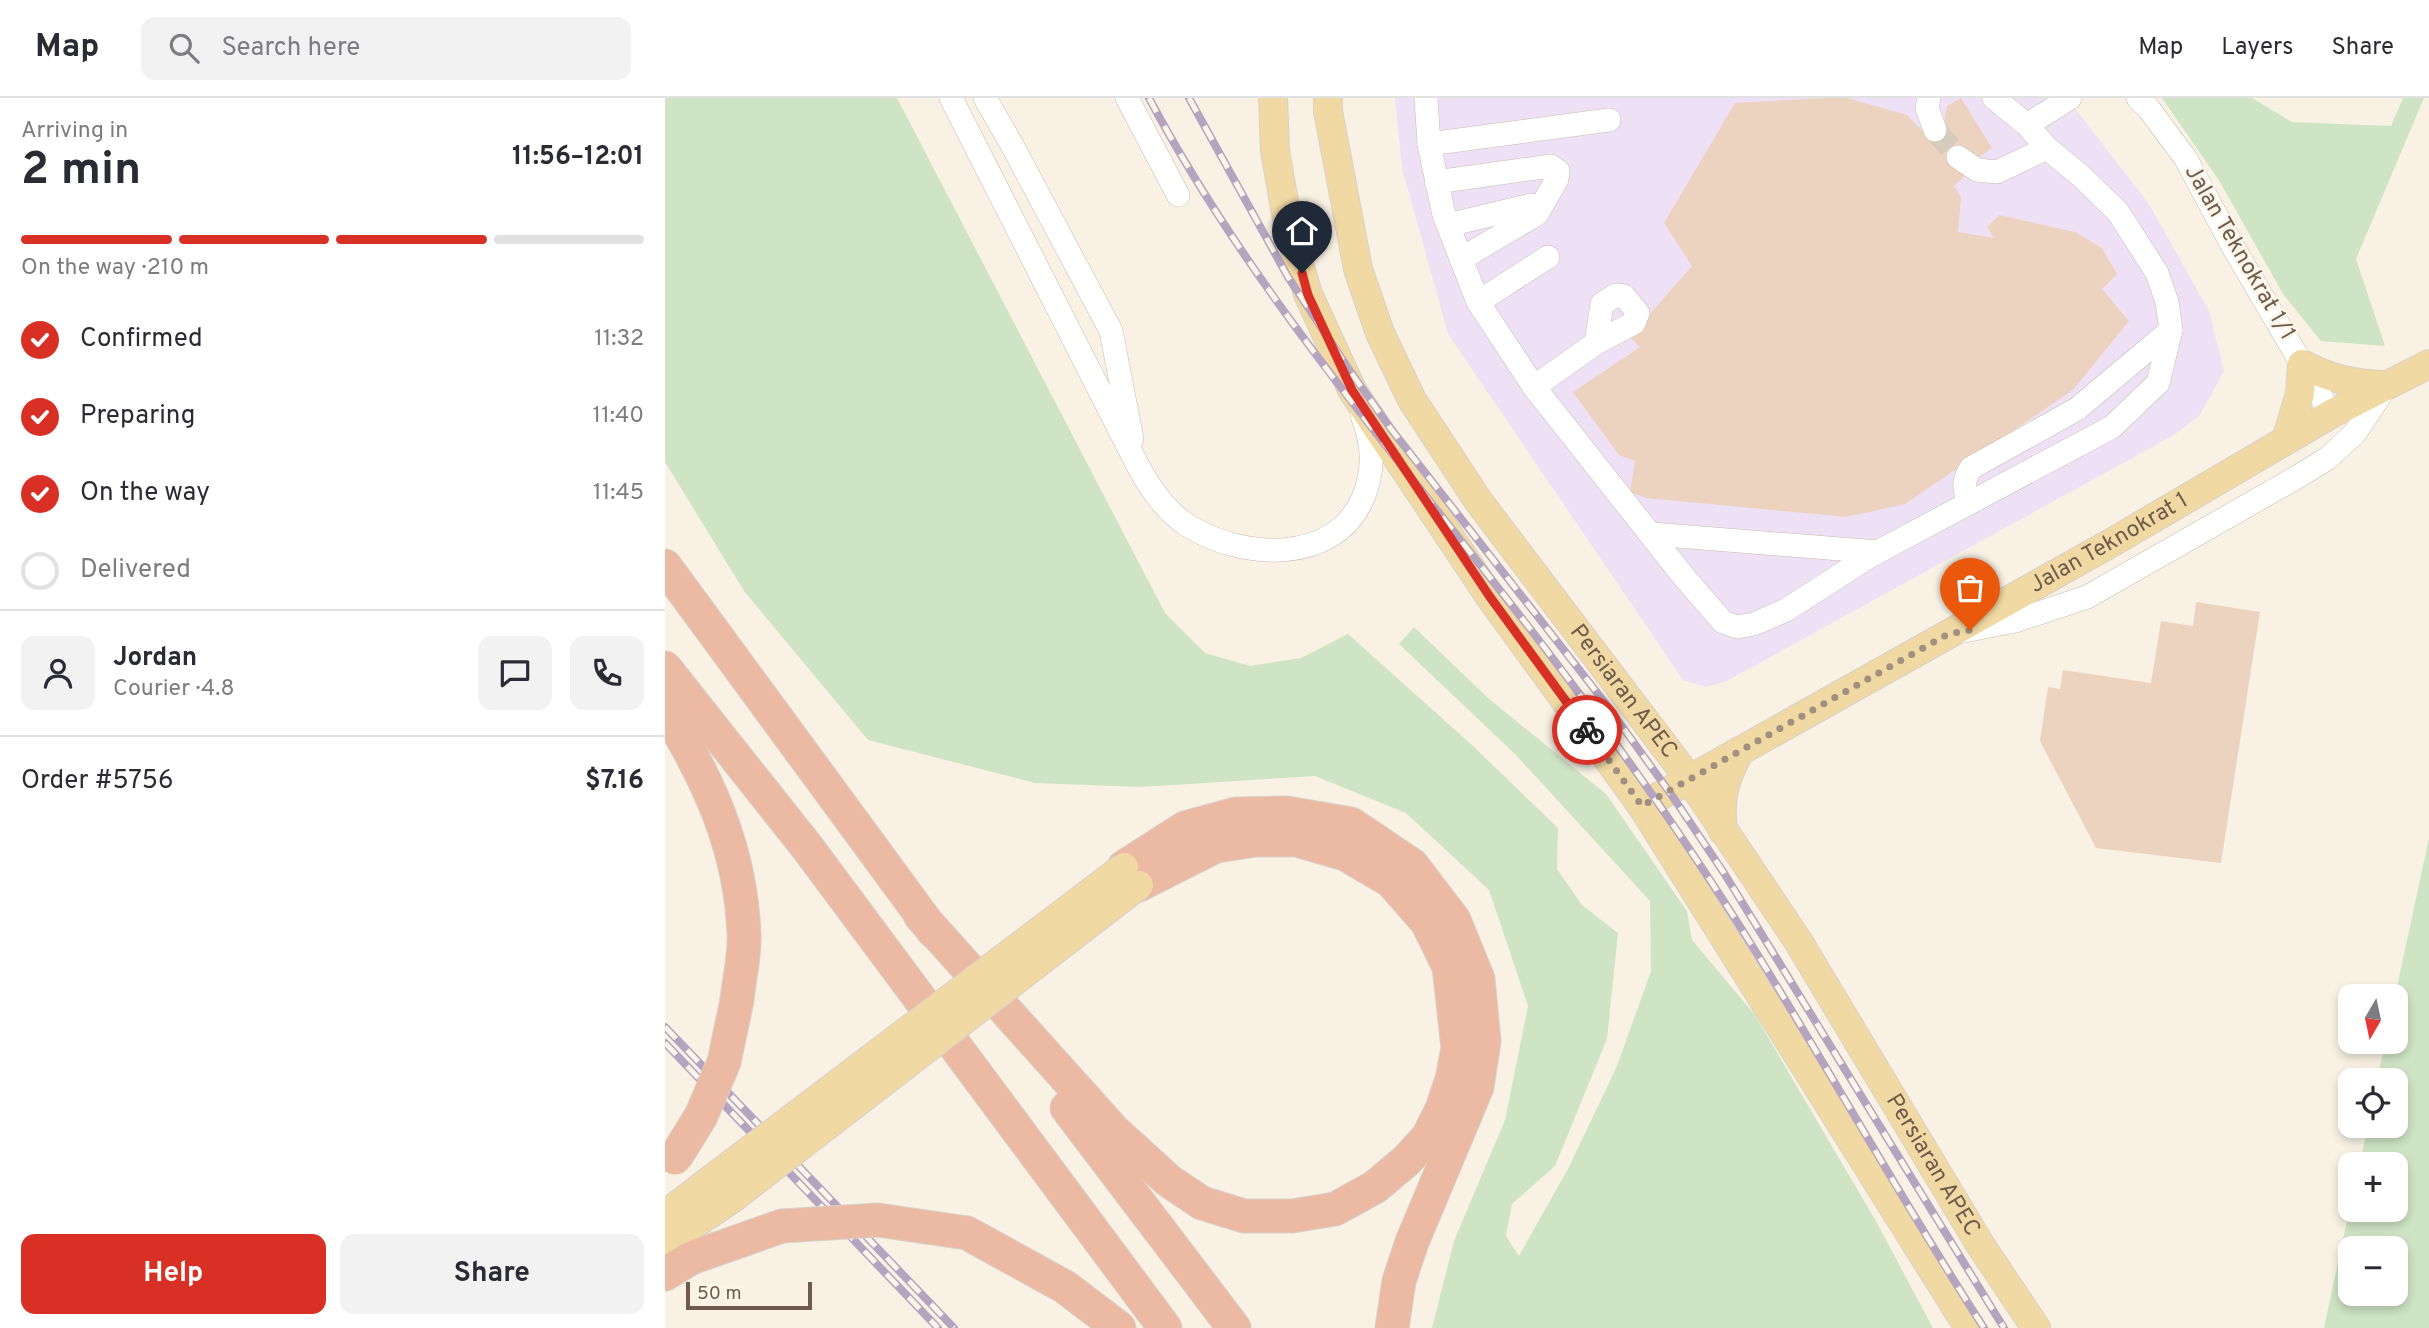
<!DOCTYPE html>
<html lang="en">
<head>
<meta charset="utf-8">
<style>
  :root { --surface:#fff; --page:#f2f2f3; --text:#2b2b33; --muted:#7c7c81; --line:#e1e1e2; --accent:#d93025 }
  body { margin:0; font-family:Overpass,sans-serif; background:var(--page); color:var(--text); height:100vh; display:flex; flex-direction:column; font-size:26px; white-space:nowrap }
  * { box-sizing:border-box; margin:0 }
  p { font-size:23px; color:var(--muted) }
  .icon { flex:none; width:38px; height:38px; fill:none; stroke:currentColor; stroke-width:2; stroke-linecap:round; stroke-linejoin:round }
  .map { position:relative; flex:1; overflow:hidden }
  .drawer { display:flex; flex-direction:column; background:var(--surface); width:665px }
  .drawer>* { flex:none }
  .needle { width:46px; rotate:189deg }
  .tools { position:absolute; left:1673px; top:886px; display:grid; gap:14px }
  .tools a { display:grid; place-items:center; width:70px; height:70px; border-radius:14px; background:var(--surface); box-shadow:0 4px 10px #0003; font-size:35px }
  .scale { position:absolute; left:21px; bottom:18px; width:126px; box-sizing:border-box; padding-left:7px; border:4px solid #6e5b4d; border-top:0; font-size:19px; line-height:24px; white-space:nowrap; color:#6e5b4d; -webkit-text-stroke:5px #fcf6e9; paint-order:stroke }
  .pin { position:absolute; display:grid; place-items:center; width:60px; height:60px; color:#fff; margin:-72px -30px; border-radius:50% 50% 50% 0; rotate:-45deg; box-shadow:0 0 7px #0007 }
  .pin .icon { rotate:45deg }
  .courier { position:absolute; display:grid; place-items:center; width:70px; height:70px; margin:-35px; border:5px solid #d93025; border-radius:50%; background:#fff; color:#222; box-shadow:0 2px 9px #0007 }
  .overview em { font-style:normal; font-weight:700 }
  .overview div { display:flex; flex-direction:column-reverse }
  .overview { display:flex; align-items:center; justify-content:space-between; height:119px; padding:0 21px }
  h1 { font-size:46px; font-weight:700; line-height:52px }
  .bar { display:grid; grid-template-columns:repeat(4,1fr); gap:10px 7px; align-content:center; height:84px; padding:0 21px }
  .bar i { height:9px; border-radius:5px; background:var(--line) }
  .bar .active { background:var(--accent) }
  .bar p { grid-column:span 4 }
  .line { display:flex; align-items:center; gap:18px; padding:0 21px; border-top:2px solid var(--line) }
  .line div { flex:1 }
  .round { display:grid; place-items:center; flex:none; width:74px; height:74px; border-radius:14px; background:var(--page) }
  ol { padding:0 21px; list-style:none }
  li { display:flex; align-items:center; gap:21px; height:77px }
  li p { margin-inline-start:auto }
  li .icon { padding:7px; border-radius:50%; background:var(--accent); color:#fff; stroke-width:4 }
  li:last-child { color:var(--muted) }
  li i { width:38px; height:38px; border:4px solid var(--line); border-radius:50% }
  .primary-button { display:flex; gap:14px; margin-top:auto; padding:14px 21px }
  .primary-button a { flex:1; height:80px; border-radius:14px; background:var(--accent); color:#fff; font-size:28px; font-weight:700; line-height:80px; text-align:center }
  .primary-button a+a { background:var(--page); color:var(--text) }
  header { display:flex; align-items:center; gap:42px; box-sizing:border-box; height:98px; padding:0 35px; background:var(--surface); border-bottom:2px solid var(--line) }
  header strong { font-size:33px }
  nav { display:flex; gap:38px; margin-inline-start:auto; font-size:24px }
  .search { width:490px; height:63px; background:var(--page); display:flex; align-items:center; gap:18px; box-sizing:border-box; padding:0 24px; border-radius:14px; color:var(--muted); font-size:26px }
  main { display:flex; flex:1; min-height:0 }
  .map>svg:first-child { display:block }
</style>
</head>
<body>
<header>
<strong>Map</strong>
<div class="search"><svg class="icon" aria-label="search" viewBox="0 0 24 24"><circle cx="10" cy="10" r="6"/><path d="M15 15l6 6"/></svg>Search here</div>
<nav><a>Map</a><a>Layers</a><a>Share</a></nav>
</header>
<main>
<section class="drawer">
<div class="overview"><div><h1>2 min</h1><p>Arriving in</p></div><em>11:56–12:01</em></div>
<div class="bar"><i class="active"></i><i class="active"></i><i class="active"></i><i></i><p>On the way · 210 m</p></div>
<ol>
<li><svg class="icon" aria-label="check" viewBox="0 0 24 24"><path d="M5 12l5 5 9-10"/></svg>Confirmed<p>11:32</p></li>
<li><svg class="icon" aria-label="check" viewBox="0 0 24 24"><path d="M5 12l5 5 9-10"/></svg>Preparing<p>11:40</p></li>
<li><svg class="icon" aria-label="check" viewBox="0 0 24 24"><path d="M5 12l5 5 9-10"/></svg>On the way<p>11:45</p></li>
<li><i></i>Delivered</li>
</ol>
<div class="line" style="height:126px"><a class="round"><svg class="icon" aria-label="person" viewBox="0 0 24 24"><circle cx="12" cy="8" r="4"/><path d="M4 21q1-7 8-7t8 7"/></svg></a><div><b>Jordan</b><p>Courier · 4.8</p></div><a class="round"><svg class="icon" aria-label="chat" viewBox="0 0 24 24"><path d="M4 5h16v11H9l-5 4z"/></svg></a><a class="round"><svg class="icon" aria-label="phone" viewBox="0 0 24 24"><path d="M5 4h4l2 5-3 2q2 4 5 5l2-3 5 2v4C11 20 4 13 5 4z"/></svg></a></div>
<div class="line" style="height:91px"><div>Order #5756</div><b>$7.16</b></div>
<div class="primary-button"><a>Help</a><a>Share</a></div>
</section>
<div class="map">
<svg width="1764" height="1230" viewBox="0 0 1764 1230">
  <rect width="100%" height="100%" fill="#f9f2e4"/>
  <polygon fill="#efe1f5" points="730,0 1402,0 1484,106 1544,213 1559,273 1535,317 1509,337 1060,584 1041,589 1018,582 783,236 737,70"/>
  <g fill="#cfe4c4" fill-rule="evenodd">
    <polygon points="0,0 232,0 500,515 540,555 585,568 636,560 683,536 808,648 893,730 892,771 917,807 953,835 942,941 890,1068 847,1106 841,1138 854,1158 904,1069 952,968 986,873 985,803 850,656 734,546 749,529 823,600 941,696 1022,813 1027,842 1090,917 1212,1125 1268,1230 767,1230 789,1143 840,1022 863,908 824,792 741,715 650,678 476,689 370,685 203,642 79,493 0,364"/>
    <polygon points="1497,0 1587,0 1627,24 1726,28 1738,0 1759,0 1691,161 1720,248 1656,243 1618,196 1555,84"/>
    <path d="M1764 740V1230H1659L1685 1109V1111H1731V1066H1695L1703 1027H1731V982H1712L1721 943H1731L1730 898ZM1685 1150H1731V1195H1685Z"/>
  </g>
  <g fill="#ebd3bf">
    <polygon points="1160,0 1182,0 1242,17 1262,38 1279,25 1282,8 1296,0 1327,50 1314,59 1298,55 1301,77 1289,88 1296,99 1293,134 1329,140 1322,129 1334,117 1410,134 1437,150 1452,176 1437,191 1464,223 1408,292 1240,406 1181,419 981,400 965,394 970,363 954,357 908,294 975,249 960,235 984,217 1027,168 999,125 1070,5"/>
    <polygon points="1531,504 1595,514 1556,765 1431,750 1375,643 1383,589 1395,591 1398,572 1486,585 1496,523 1528,528"/>
  </g>
  <g fill="none" stroke-linecap="round" stroke-linejoin="round">
    <polyline stroke="#d6ccbe" stroke-width="23" stroke-dasharray="23 11" stroke-linecap="butt" points="1270,32 1293,59"/>
    <g stroke="#c8baac" stroke-width="24">
      <g id="minor">
        <path d="M286 0 472 366C484 389 499 412 522 427 575 461 669 468 698 400 710 371 708 346 697 317"/>
        <polyline points="320,0 347,47 446,233 467,341"/>
        <polyline points="462,0 513,97"/>
        <polyline points="761,0 764,46 779,117 813,204 869,289 1019,479 1058,524 1072,529 1089,526 1121,512 1205,458 1447,329 1493,285 1506,232 1502,204 1492,175 1453,114 1416,78 1382,50 1362,27 1329,0"/>
        <polyline points="1264,0 1262,10 1270,32"/>
        <polyline points="1473,0 1484,11 1521,61 1567,147 1666,316"/>
        <polyline points="1362,27 1405,0"/>
        <polyline points="764,46 944,22"/>
        <polyline points="1293,59 1312,72 1332,74 1382,50"/>
        <polyline points="771,84 886,68 893,73 892,81 872,116 796,161"/>
        <polyline points="783,127 867,107 875,110"/>
        <polyline points="813,204 883,159"/>
        <polyline points="869,289 931,245 969,225 973,215 959,198 951,197 937,206 931,245"/>
        <path d="M1304 405C1299 391 1297 383 1306 370L1412 311 1506 232"/>
        <polyline points="987,436 1213,454"/>
        <polyline points="1299,533 1350,523 1422,499 1634,378 1663,360 1690,335 1722,287"/>
      </g>
    </g>
    <g stroke="#d6d1cd" stroke-width="30">
      <g id="major">
        <polyline points="608,0 610,53 624,132 643,196 687,292 825,499 977,708 1304,1230"/>
        <path id="s1" d="M663 0V13L693 171 715 235 747 302 814 404 1025 682 1133 843 1316 1148 1371 1230"/>
        <path d="M1621 342 1635 296 1637 266C1665 281 1689 286 1720 287"/>
        <path id="s2" d="M977 708 1446 445 1666 316 1764 266"/>
        <path d="M1058 733C1054 701 1059 681 1075 653"/>
        <polyline points="0,1117 52,1077"/>
        <polyline points="0,1146 68,1100"/>
      </g>
    </g>
    <g stroke="#d6d1cd" stroke-width="35">
      <g id="highway">
        <polyline points="0,468 268,833"/>
        <polyline points="0,570 142,749 500,1230"/>
        <path d="M0 610C44 683 76 751 79 837 80 858 74 881 72 902"/>
        <polyline points="459,769 520,730 571,716 622,715 686,726 747,767 789,822 813,881 819,943 812,989 747,1144 734,1183 727,1230"/>
        <polyline points="255,817 449,1033 504,1083 537,1105 579,1118 627,1118 670,1111 710,1089 742,1062 763,1039 777,1011 787,981 793,950 784,869 762,824 726,783 680,756 631,742 591,742 551,748 474,787"/>
        <polyline points="402,1010 569,1230"/>
        <polyline points="302,1135 400,1189 454,1230"/>
        <polyline points="0,1176 26,1160 117,1128"/>
      </g>
    </g>
    <use href="#minor" stroke="#fff" stroke-width="23"/>
    <use href="#major" stroke="#f0d9a3" stroke-width="28"/>
    <use href="#highway" stroke="#ecbaa2" stroke-width="33"/>
    <g stroke="#b5a4c0" stroke-width="8">
      <g id="rail">
        <path d="M484 0C599 216 768 398 913 594 977 680 1038 768 1094 859 1170 982 1241 1109 1319 1230"/>
        <polyline points="524,0 623,179 685,273 726,331 941,606 1008,699 1059,775 1339,1230"/>
        <polyline points="0,929 289,1230"/>
        <polyline points="0,945 273,1230"/>
      </g>
    </g>
    <use href="#rail" stroke="#fcf6e9" stroke-width="5" stroke-dasharray="16" stroke-linecap="butt"/>
    <g stroke="#d6d1cd" stroke-width="30" stroke-linecap="butt">
      <g id="major-bridge">
        <polyline points="52,1077 459,769"/>
        <polyline points="68,1100 474,787"/>
      </g>
    </g>
    <g stroke="#d6d1cd" stroke-width="35" stroke-linecap="butt">
      <g id="highway-bridge">
        <polyline points="10,1060 36,1018 59,964 72,902"/>
        <polyline points="117,1128 213,1122 302,1135"/>
      </g>
    </g>
    <use href="#major-bridge" stroke="#f0d9a3" stroke-width="28"/>
    <use href="#highway-bridge" stroke="#ecbaa2" stroke-width="33"/>
  </g>
  <g fill="none" stroke-linecap="round" stroke-linejoin="round">
    <polyline stroke="#9f9082" stroke-width="7" stroke-dasharray="0 12.6" points="922,632 977,708 1283,536 1305,532"/>
    <polyline stroke="#d93025" stroke-width="9" points="637,175 643,197 687,292 825,499 922,632"/>
  </g>
  <g text-anchor="middle" dominant-baseline="central" stroke-width="5" stroke-linejoin="round" paint-order="stroke">
    <g font-size="23" fill="#6e5b4d" stroke="#fcf6e9">
      <text transform="translate(1574 155) rotate(60)">Jalan Teknokrat 1/1</text>
      <text stroke="none"><textPath href="#s2" startOffset="536">Jalan Teknokrat 1</textPath></text>
      <text stroke="none"><textPath href="#s1" startOffset="676">Persiaran APEC</textPath></text>
      <text stroke="none"><textPath href="#s1" startOffset="1242">Persiaran APEC</textPath></text>
    </g>
  </g>
</svg>
<div class="tools">
<a><svg class="needle" viewBox="-14 -14 28 28"><path d="M0-13l5 13h-10z" fill="#e53935"/><path d="M0 13l5-13h-10z" fill="#7c7c81"/></svg></a>
<a><svg class="icon" aria-label="locate" viewBox="0 0 24 24"><circle cx="12" cy="12" r="6"/><path d="M12 2v4M12 18v4M2 12h4M18 12h4"/></svg></a>
<a>+</a>
<a>−</a>
</div>
<div class="scale">50 m</div>
<div class="pin" style="left:1305px;top:532px;background:#ea580c"><svg class="icon" aria-label="bag" viewBox="0 0 24 24"><path d="M5 8h14l-1 12H6zM9 8a3 3 0 0 1 6 0"/></svg></div>
<div class="pin" style="left:637px;top:175px;background:#1f2937"><svg class="icon" aria-label="home" viewBox="0 0 24 24"><path d="M3 11l9-7 9 7M6 9v11h12V9"/></svg></div>
<div class="courier" style="left:922px;top:632px"><svg class="icon" aria-label="bike" viewBox="0 0 24 24"><circle cx="6" cy="16" r="4"/><circle cx="18" cy="16" r="4"/><path d="M6 16l4-8h5l3 8M10 8l3 8H6M13 5h3"/></svg></div>
</div>
</main>
</body>
</html>
